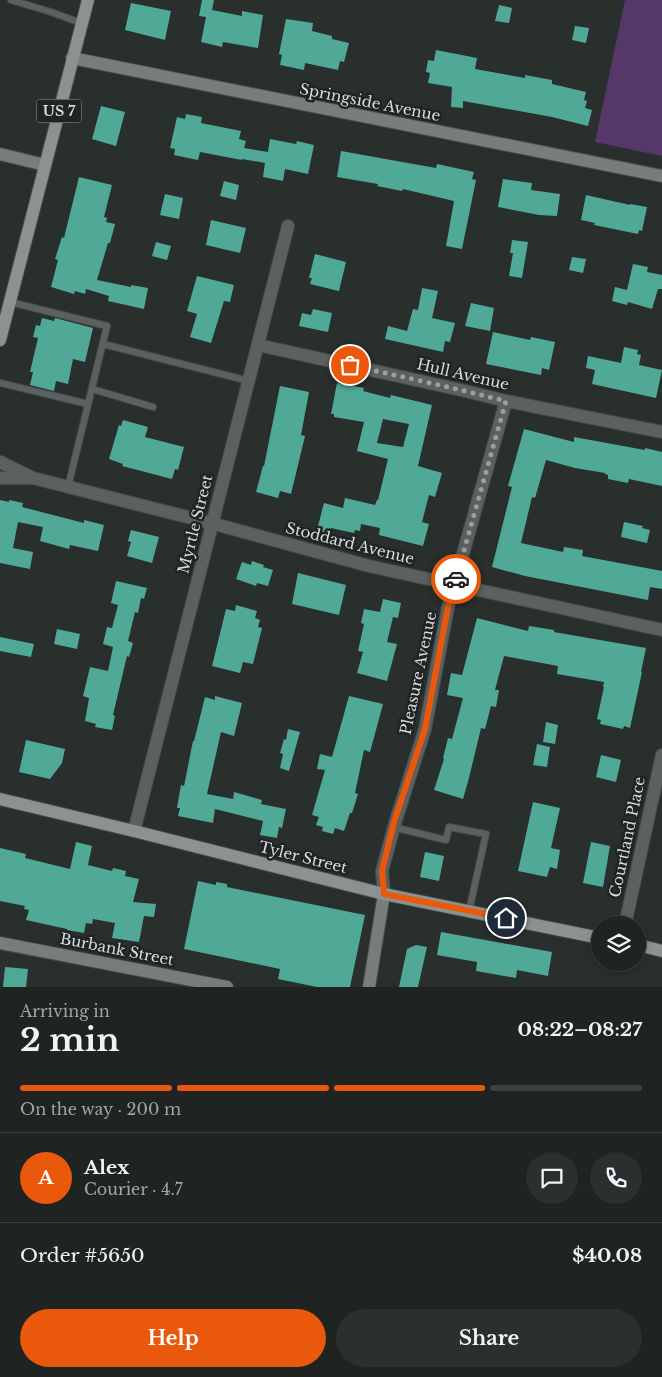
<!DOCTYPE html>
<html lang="en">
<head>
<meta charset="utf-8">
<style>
  :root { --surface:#1f2322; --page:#2c2f2f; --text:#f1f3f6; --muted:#a1a4a5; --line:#3c4040; --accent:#ea580c }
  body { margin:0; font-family:"Libre Baskerville",serif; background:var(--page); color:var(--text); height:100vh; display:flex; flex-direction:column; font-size:19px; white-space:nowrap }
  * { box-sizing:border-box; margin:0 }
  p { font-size:16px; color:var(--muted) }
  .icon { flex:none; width:28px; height:28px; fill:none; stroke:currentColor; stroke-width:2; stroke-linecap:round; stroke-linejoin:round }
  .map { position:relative; height:987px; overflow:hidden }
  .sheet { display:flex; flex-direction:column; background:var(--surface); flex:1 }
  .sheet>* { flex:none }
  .tools { position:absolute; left:591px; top:916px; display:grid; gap:10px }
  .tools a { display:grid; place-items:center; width:55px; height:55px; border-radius:50%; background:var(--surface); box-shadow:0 2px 8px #0003,0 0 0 1px var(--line); font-size:25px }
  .pin { position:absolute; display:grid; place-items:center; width:42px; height:42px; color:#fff; margin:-21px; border:2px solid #fff; border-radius:50%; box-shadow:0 1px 5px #0007 }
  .courier { position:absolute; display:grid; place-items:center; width:50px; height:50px; margin:-25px; border:4px solid #ea580c; border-radius:50%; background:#fff; color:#222; box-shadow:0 1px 6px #0007 }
  .summary em { font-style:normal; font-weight:700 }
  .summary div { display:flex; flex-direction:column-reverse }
  .summary { display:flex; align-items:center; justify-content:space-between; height:85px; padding:0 20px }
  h1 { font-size:32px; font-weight:700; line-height:38px }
  .bar { display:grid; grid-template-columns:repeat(4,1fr); gap:8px 5px; align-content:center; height:60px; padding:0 20px }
  .bar i { height:6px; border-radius:4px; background:var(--line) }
  .bar .current { background:var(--accent) }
  .bar p { grid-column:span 4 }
  .line { display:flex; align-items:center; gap:12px; padding:0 20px; border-top:1px solid var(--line) }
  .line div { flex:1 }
  .round { display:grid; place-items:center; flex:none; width:52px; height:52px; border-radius:26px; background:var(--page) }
  .cta { display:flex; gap:10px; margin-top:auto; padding:10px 20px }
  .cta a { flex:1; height:58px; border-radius:30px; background:var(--accent); color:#fff; font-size:20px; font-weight:700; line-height:58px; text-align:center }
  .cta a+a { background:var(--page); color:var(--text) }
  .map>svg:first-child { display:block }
</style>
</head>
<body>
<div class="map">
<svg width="662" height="987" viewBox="0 0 662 987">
  <rect width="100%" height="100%" fill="#292f2d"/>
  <polygon fill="#563769" points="625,0 662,0 662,156 595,142"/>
  <g fill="#50a896" fill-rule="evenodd">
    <polygon points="202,0 214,0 212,10 242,16 242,11 263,15 258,48 223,42 222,47 201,42 206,17 199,16"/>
    <polygon points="131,3 171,11 165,40 125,30"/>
    <polygon points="499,5 512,8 509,23 495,21"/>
    <polygon points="286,19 313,23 312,31 332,36 332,39 349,43 344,62 340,61 338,70 305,63 304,70 280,65 282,55 279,54"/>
    <polygon points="575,26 589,28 586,43 572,40"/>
    <polygon points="436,50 477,58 475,69 525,78 525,75 552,80 552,84 586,92 584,100 587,101 585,108 592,110 588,126 552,117 463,101 463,108 451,107 452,87 428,83 430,73 426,72 428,60 434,61"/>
    <polygon points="101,106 125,112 116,146 92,139"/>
    <polygon points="186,114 202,117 201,123 241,131 239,139 246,141 244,148 268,152 270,139 296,144 297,141 314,145 308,174 285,169 283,181 263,177 265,163 242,159 242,160 200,152 198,160 174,155 175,149 170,148 177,117 185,119"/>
    <polygon points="341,151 436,168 437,164 474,172 472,179 476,180 462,249 446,246 454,201 403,189 402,191 377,186 378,184 337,177"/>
    <polygon points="79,177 112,185 104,217 107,218 106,222 115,224 110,243 108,243 97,280 131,287 131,285 148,288 144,309 108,301 109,296 86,289 85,294 75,291 74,294 51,287 58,260 55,259 62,237 64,238"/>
    <polygon points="503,179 532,183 531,190 560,194 557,216 539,215 498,207"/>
    <polygon points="224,181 239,185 236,200 220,196"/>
    <polygon points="165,194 183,198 179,219 160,215"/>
    <polygon points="586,195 630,205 630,204 647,207 642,231 639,230 638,234 594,225 595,223 581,220"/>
    <polygon points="211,220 246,228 240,253 206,245"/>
    <polygon points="512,240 528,242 522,278 509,276 513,253 510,253"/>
    <polygon points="156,242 171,246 167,260 152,256"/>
    <polygon points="315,254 346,262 339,291 310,284 312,278 309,278"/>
    <polygon points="572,257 586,259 583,273 569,270"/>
    <polygon points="633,264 648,267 647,272 662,275 662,289 658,289 652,309 628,302 627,305 612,301 615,287 627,290"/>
    <polygon points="197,276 234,285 230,302 224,301 211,343 190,337 197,314 187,311"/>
    <polygon points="422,288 438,291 432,318 455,323 450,342 445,341 443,352 385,339 388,326 407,331 413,309 418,310"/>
    <polygon points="471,303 494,308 490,331 465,326"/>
    <polygon points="313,309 332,313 328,332 299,326 302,313 311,315"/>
    <polygon points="42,318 54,321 55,318 93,328 85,362 73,359 68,384 56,381 54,391 30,385 33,372 30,372 38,338 33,337 36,325 40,326"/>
    <polygon points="493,332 530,340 531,337 555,342 549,370 542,368 541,375 486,364"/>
    <polygon points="624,347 638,350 637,354 641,355 639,365 662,370 656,398 592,384 595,370 586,368 588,356 621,363"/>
    <path d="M337 383 364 388 363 391 390 398 391 395 432 405 418 466 442 473 435 497 429 495 422 522 429 524 423 546 379 535 380 528 361 524 360 531 355 530 354 533 331 528 330 534 317 530 324 503 343 508 345 498 375 505 377 500H378L388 459 357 451 364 422 334 417V414H331ZM383 419 409 424 403 447 377 443Z"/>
    <polygon points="280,386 309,392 301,435 305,436 291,494 280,491 278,498 256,492 263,466 264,466"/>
    <polygon points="123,420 148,427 145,437 184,447 178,470 175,469 172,479 122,466 123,464 109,459 119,425 121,426"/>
    <polygon points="524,429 574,442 574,437 645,450 645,448 662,452 662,486 629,479 628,483 608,479 608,475 605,474 605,473 575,468 546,460 535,498 532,497 521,543 563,552 564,547 583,550 582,556 662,571 662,589 650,587 648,600 525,576 492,567 512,487 508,486"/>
    <polygon points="0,500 9,502 9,500 23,503 22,507 84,523 84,520 104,525 98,551 70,545 69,549 40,541 43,527 18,522 13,548 33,552 30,569 0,563"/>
    <polygon points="624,522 643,526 642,528 650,530 647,543 621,537"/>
    <polygon points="131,530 159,537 152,563 127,556 131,542 128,541"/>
    <polygon points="252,561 264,565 263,567 273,570 268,586 257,583 256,586 236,579 242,562 251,565"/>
    <polygon points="298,573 346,585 339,615 292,604"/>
    <polygon points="116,581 147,588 144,599 141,598 138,613 135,612 128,641 133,643 129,657 127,656 113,715 115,716 112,730 95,727 96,724 85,721 89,698 83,696 90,667 108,671 113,647 103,644 107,627 112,628 118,605 111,603"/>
    <polygon points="383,599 401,603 398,618 393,617 387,642 397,644 387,681 357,673 363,652 358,651 364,624 361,623 364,609 380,612"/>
    <polygon points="236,605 257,611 255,618 260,620 258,627 262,628 253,664 243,662 240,673 212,666 226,609 235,611"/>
    <polygon points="477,618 528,631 529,626 554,630 554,632 646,648 641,672 642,672 630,728 624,726 623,729 600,724 601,720 597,719 604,687 603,687 604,682 557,674 558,666 504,656 495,690 499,690 496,707 491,706 485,729 481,728 469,778 463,799 434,790 444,759 443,758 448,738 452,739 463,698 447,695 451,673 462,675"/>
    <polygon points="57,629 80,634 77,649 54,644"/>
    <polygon points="0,637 34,644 31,657 0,651"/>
    <polygon points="215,696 242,703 234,736 221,732 207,794 233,799 234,792 262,800 261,804 286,809 282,828 279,827 277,838 260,835 263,821 215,809 213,823 178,816 180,808 177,808 181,785 184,786 193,741 194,741 205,697 215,700"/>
    <polygon points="349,696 383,704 370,752 364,750 355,793 358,794 352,813 350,813 344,831 335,828 333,834 322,831 323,827 316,825 319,817 312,815 325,770 317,769 320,754 332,757"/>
    <polygon points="546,722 558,725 555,744 543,742"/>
    <polygon points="288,729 300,732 289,771 280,768 283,754 280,753 284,739 286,740"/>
    <polygon points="26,740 65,749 62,763 50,779 19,772"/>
    <polygon points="537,744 550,747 547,767 533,765"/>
    <polygon points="601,755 621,760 616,782 596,777"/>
    <polygon points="533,802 560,808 551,848 560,850 557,869 550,867 547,877 518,871"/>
    <polygon points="76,842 92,846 88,865 112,871 113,868 126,871 125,876 139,879 133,902 156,904 154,917 144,916 139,942 112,938 115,923 93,919 92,924 86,923 84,933 67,930 67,929 26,920 29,910 24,909 25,906 0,901 0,848 26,854 25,858 70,869"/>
    <polygon points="591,842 610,846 603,887 583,883"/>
    <polygon points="425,852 444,856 439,881 420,877"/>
    <polygon points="198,881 216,885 216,882 227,884 227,887 365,915 350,987 317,987 278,979 280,969 184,949"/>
    <polygon points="441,932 552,952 548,976 517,970 516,978 476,971 477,962 437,955"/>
    <polygon points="416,945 427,947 418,987 399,987 407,949"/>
    <polygon points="5,967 28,969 26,987 3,987"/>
  </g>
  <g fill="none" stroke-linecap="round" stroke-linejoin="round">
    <g stroke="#454b49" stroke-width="8">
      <g id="lane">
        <polyline points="11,0 51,12 81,23"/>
        <polyline points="10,302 107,326 68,487"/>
        <polyline points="103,344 249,381"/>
        <polyline points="0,383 88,404"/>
        <polyline points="92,389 153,407"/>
        <polyline points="393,827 446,840 449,827 486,834 469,911"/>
      </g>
    </g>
    <g stroke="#454b49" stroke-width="14">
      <g id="street">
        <polyline points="258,345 461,390 506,401 662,432"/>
        <polyline points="0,462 33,478 211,523 369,566 662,630"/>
        <polyline points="0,478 31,478"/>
        <polyline points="134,831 288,226"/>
        <polyline points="384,894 382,871 395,823 425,729 448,607 506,401"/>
        <polyline points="625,925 662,755"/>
      </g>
    </g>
    <g stroke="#454b49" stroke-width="14">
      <g id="secondary">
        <polyline points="72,58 662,176"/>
        <polyline points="0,154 45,165"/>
        <polyline points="0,943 227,987"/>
        <polyline points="369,987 384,894"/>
      </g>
    </g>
    <g stroke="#454b49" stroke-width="14">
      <g id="primary">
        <polyline points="0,340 88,0"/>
        <polyline points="0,799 134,831 384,894 600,938"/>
        <polyline points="638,945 662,951"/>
      </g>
    </g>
    <use href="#lane" stroke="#5d6060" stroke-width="6"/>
    <use href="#street" stroke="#5d6060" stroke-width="12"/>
    <use href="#secondary" stroke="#787d7b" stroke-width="12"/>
    <use href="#primary" stroke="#8c9291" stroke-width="12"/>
  </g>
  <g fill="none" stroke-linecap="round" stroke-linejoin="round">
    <polyline stroke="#9b9f9e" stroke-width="5" stroke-dasharray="0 9" points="350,365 461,390 506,401 456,579"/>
    <polyline stroke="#ea580c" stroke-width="6" points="456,579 448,607 425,729 394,822 382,871 384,894 506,918"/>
  </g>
  <g text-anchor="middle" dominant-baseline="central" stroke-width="5" stroke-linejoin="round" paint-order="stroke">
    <rect fill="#1f2524" stroke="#a0a5a4" stroke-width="1" x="36.5" y="99.5" width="45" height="23" rx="4"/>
    <g font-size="14" font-weight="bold" fill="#d8dcdb">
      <text x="59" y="111">US 7</text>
    </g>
    <g font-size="15" fill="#d8dcdb" stroke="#1f2524">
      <text transform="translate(370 102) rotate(11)">Springside Avenue</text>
      <text transform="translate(463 374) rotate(13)">Hull Avenue</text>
      <text transform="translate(195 524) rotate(-76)">Myrtle Street</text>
      <text transform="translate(350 543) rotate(14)">Stoddard Avenue</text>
      <text transform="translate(418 673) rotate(-78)">Pleasure Avenue</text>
      <text transform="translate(627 837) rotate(-78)">Courtland Place</text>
      <text transform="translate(303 857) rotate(14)">Tyler Street</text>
      <text transform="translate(117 949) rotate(11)">Burbank Street</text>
    </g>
  </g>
</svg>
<div class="tools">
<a><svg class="icon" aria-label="layers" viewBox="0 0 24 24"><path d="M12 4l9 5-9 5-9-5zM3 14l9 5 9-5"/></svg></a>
</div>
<div class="pin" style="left:350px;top:365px;background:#ea580c"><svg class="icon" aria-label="bag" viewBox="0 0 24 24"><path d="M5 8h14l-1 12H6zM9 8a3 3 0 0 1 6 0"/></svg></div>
<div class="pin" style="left:506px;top:918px;background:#1f2937"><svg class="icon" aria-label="home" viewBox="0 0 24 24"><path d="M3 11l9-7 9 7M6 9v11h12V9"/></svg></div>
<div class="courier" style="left:456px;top:579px"><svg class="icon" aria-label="car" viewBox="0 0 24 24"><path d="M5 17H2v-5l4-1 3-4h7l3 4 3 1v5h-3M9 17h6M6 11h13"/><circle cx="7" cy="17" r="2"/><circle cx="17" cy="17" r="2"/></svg></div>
</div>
<section class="sheet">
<div class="summary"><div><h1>2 min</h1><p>Arriving in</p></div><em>08:22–08:27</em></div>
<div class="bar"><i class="current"></i><i class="current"></i><i class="current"></i><i></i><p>On the way · 200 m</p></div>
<div class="line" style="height:90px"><b class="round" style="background:var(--accent);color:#fff">A</b><div><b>Alex</b><p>Courier · 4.7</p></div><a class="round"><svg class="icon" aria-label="chat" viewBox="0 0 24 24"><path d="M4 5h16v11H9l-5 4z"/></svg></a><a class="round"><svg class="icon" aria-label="phone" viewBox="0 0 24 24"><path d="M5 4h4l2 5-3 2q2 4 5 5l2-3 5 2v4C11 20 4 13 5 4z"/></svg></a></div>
<div class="line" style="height:65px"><div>Order #5650</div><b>$40.08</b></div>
<div class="cta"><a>Help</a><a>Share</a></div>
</section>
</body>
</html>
